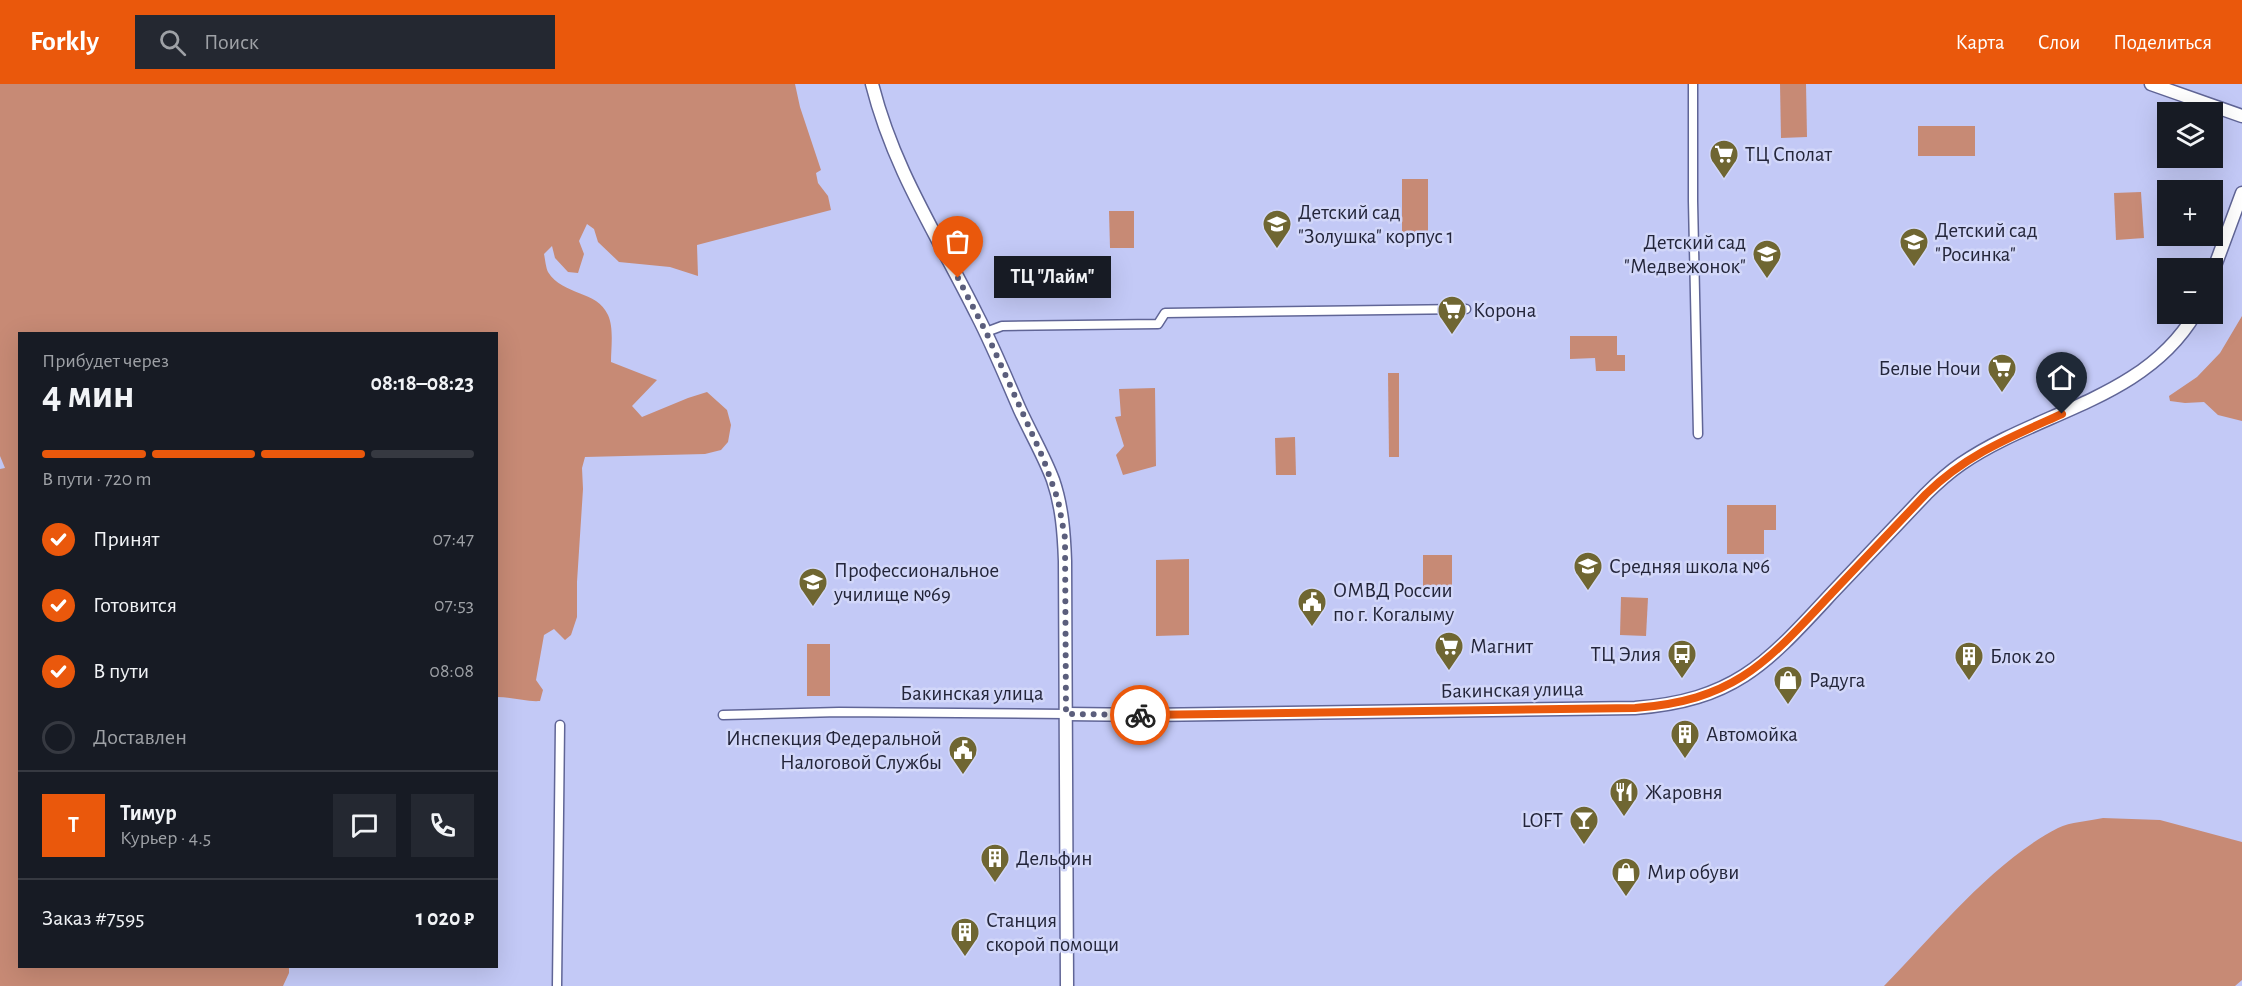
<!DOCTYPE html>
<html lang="ru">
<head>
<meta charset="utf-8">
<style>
  :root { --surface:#171b24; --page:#242831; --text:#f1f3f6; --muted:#9ea1a6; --line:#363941; --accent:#ea580c }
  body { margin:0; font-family:"Alegreya Sans",sans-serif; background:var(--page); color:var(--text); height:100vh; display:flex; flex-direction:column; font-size:22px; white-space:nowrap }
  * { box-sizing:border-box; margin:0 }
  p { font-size:20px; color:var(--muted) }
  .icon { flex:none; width:33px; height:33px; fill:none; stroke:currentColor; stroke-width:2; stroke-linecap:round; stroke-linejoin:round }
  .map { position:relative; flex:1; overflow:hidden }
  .details { position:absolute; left:18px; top:248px; width:480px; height:636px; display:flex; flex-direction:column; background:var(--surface); border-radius:0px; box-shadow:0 6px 24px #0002 }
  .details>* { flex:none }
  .fabs { position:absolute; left:2157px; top:18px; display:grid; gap:12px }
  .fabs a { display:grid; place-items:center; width:66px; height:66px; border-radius:0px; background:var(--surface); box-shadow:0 6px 24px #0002; font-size:30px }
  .pin { position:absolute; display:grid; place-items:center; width:51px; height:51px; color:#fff; margin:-62px -26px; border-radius:50% 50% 50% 0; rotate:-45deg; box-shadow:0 0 6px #0007 }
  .pin .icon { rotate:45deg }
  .courier { position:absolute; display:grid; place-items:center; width:60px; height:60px; margin:-30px; border:4px solid #ea580c; border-radius:50%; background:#fff; color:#222; box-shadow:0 2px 8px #0007 }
  .bubble { position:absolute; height:42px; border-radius:0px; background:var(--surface); box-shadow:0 6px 24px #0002; font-size:20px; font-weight:600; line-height:42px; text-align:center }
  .summary em { font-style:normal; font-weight:600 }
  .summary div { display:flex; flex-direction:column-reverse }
  .summary { display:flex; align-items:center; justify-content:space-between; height:102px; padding:0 24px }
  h1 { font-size:39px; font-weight:600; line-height:45px }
  .bar { display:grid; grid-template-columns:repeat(4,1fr); gap:9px 6px; align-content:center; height:72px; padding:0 24px }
  .bar i { height:8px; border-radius:4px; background:var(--line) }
  .bar .selected { background:var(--accent) }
  .bar p { grid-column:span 4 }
  .line { display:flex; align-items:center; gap:15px; padding:0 24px; border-top:2px solid var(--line) }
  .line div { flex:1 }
  .round { display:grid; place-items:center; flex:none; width:63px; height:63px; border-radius:0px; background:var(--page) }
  ol { padding:0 24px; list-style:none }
  li { display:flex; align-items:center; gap:18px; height:66px }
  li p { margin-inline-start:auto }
  li .icon { padding:6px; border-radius:50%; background:var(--accent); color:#fff; stroke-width:4 }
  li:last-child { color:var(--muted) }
  li i { width:33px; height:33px; border:3px solid var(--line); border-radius:50% }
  header { display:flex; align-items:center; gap:36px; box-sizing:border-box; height:84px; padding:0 30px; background:var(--accent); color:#fff }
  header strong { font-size:28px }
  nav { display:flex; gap:33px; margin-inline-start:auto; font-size:21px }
  .search { width:420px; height:54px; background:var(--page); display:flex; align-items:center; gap:15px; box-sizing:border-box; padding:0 21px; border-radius:0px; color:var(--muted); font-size:22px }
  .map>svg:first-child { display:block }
</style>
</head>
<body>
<header>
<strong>Forkly</strong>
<div class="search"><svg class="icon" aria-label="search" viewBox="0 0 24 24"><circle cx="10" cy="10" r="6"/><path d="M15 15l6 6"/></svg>Поиск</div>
<nav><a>Карта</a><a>Слои</a><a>Поделиться</a></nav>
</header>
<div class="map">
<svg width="2242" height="902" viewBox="0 0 2242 902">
  <rect width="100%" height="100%" fill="#c3c9f6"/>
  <g fill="#c78a75">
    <path d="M0 0H795L800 23 821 86 816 89 818 99 828 112 831 126 697 161 698 192 670 183 619 178 598 158 594 145 587 140 579 157 584 170 578 189 568 188 555 174 552 162 544 170C545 175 546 184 548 188 563 212 597 206 608 231 614 244 611 264 611 278L657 296 632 322 642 333 688 314 707 308 727 326 731 341 728 358 721 366 705 370 585 373 582 384 583 405 577 498V533L571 551 565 556 554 545 544 551 536 596 543 606 540 617C526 618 511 613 497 613L496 249H20V882H289V889L283 902H0V385L5 384 0 372Z"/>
    <polygon points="1780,0 1806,0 1807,53 1781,54"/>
    <rect x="1918" y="42" width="57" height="30"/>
    <rect x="1402" y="95" width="26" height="56"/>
    <polygon points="2141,108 2144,154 2116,156 2114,109"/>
    <polygon points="1109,127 1134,127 1134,164 1110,164"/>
    <polygon points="2242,232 2242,337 2218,331 2204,318 2185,319 2170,317 2169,312 2197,293 2220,269"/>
    <polygon points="1570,252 1617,252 1617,271 1625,271 1625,287 1596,287 1595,274 1570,275"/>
    <polygon points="1388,289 1399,289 1399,373 1389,373"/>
    <polygon points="1155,304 1156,382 1123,391 1116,371 1124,362 1115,333 1121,332 1119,305"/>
    <polygon points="1295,353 1296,391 1276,391 1275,354"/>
    <polygon points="1727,421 1776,421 1776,446 1764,446 1764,470 1727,470"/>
    <rect x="1423" y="471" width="29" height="35"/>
    <polygon points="1189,475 1189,551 1156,552 1156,476"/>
    <polygon points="1621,513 1648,514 1646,552 1620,551"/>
    <rect x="807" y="560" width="23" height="52"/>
    <path d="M2103 734 2160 736 2242 758V896L2235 902H1884C1935 850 1992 778 2058 744 2070 738 2089 737 2103 734Z"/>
  </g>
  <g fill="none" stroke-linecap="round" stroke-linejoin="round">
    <g stroke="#606596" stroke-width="11">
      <g id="street">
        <polyline points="1693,0 1693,117 1698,350"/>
        <polyline points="986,248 1002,242 1158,240 1165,229 1466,225"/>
        <polyline points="723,631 839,628 1067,630"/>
        <polyline points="557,902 560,641"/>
      </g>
    </g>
    <g stroke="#606596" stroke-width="15">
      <g id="secondary">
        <path d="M872 0C894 87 938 152 977 231 993 262 1006 294 1020 326 1031 350 1044 372 1053 396 1062 422 1064 449 1065 477L1067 902"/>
        <polyline points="2151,0 2242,32"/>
        <polyline points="2212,190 2242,109"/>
        <path d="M1067 630 1147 631 1635 624C1736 616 1767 579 1832 509 1863 476 1895 443 1926 410 1937 399 1948 389 1961 380 2038 327 2144 316 2195 230"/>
      </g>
    </g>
    <use href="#street" stroke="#fff" stroke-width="8"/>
    <use href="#secondary" stroke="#fff" stroke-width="12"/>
  </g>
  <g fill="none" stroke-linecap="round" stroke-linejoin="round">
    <polyline stroke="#5b5e7c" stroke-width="6" stroke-dasharray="0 10.8" points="958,194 986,248 1043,374 1058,416 1065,454 1066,630 1140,631"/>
    <path stroke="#ea580c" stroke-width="8" d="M1140 631 1635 624C1736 616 1766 579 1832 509 1863 476 1895 443 1926 410 1967 370 2011 353 2062 330"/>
  </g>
  <defs>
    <g id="supermarket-pin" transform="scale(1.5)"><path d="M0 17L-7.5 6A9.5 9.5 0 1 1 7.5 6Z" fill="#6f6632" stroke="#d2d7f9"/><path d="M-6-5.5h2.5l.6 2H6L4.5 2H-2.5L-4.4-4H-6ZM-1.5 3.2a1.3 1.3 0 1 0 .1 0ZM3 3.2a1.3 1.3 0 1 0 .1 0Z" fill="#fff"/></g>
    <g id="school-pin" transform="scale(1.5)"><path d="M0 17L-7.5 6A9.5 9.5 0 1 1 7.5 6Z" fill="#6f6632" stroke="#d2d7f9"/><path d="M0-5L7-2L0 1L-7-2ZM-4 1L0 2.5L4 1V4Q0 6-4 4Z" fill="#fff"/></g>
    <g id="university-pin" transform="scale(1.5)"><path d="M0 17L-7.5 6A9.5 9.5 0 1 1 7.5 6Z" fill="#6f6632" stroke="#d2d7f9"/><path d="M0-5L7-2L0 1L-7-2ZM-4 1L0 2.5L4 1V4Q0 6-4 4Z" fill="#fff"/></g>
    <g id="civic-pin" transform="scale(1.5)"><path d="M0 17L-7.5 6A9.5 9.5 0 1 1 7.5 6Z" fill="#6f6632" stroke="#d2d7f9"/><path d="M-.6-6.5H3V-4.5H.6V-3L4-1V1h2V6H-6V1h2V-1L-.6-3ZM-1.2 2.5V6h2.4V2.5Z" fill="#fff"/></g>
    <g id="bus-pin" transform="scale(1.5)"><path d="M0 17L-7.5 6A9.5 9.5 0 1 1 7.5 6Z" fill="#6f6632" stroke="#d2d7f9"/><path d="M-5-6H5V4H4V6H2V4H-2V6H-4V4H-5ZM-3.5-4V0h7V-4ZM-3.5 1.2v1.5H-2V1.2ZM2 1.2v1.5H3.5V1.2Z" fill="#fff"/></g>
    <g id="building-pin" transform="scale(1.5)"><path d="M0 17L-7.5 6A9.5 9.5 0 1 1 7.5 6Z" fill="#6f6632" stroke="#d2d7f9"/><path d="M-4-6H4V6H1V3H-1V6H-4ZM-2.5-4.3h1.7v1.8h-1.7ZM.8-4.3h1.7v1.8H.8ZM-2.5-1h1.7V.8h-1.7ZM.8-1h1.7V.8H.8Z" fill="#fff"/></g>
    <g id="shop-pin" transform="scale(1.5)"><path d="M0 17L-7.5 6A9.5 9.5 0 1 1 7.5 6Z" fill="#6f6632" stroke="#d2d7f9"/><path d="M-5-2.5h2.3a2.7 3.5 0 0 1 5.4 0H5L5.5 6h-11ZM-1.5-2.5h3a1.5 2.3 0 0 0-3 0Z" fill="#fff"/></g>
    <g id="restaurant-pin" transform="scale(1.5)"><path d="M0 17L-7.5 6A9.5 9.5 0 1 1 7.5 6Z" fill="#6f6632" stroke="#d2d7f9"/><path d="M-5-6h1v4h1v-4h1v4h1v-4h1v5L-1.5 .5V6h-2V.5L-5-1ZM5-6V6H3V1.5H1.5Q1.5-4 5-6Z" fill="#fff"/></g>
    <g id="bar-pin" transform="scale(1.5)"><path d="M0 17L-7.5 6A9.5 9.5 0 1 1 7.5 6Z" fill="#6f6632" stroke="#d2d7f9"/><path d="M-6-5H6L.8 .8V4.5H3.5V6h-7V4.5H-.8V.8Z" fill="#fff"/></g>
  </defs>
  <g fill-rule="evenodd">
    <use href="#supermarket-pin" x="1724" y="70"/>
    <use href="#school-pin" x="1277" y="140"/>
    <use href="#school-pin" x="1914" y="158"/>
    <use href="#school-pin" x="1767" y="170"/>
    <use href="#supermarket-pin" x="1452" y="226"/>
    <use href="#supermarket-pin" x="2002" y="284"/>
    <use href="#school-pin" x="1588" y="482"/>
    <use href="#university-pin" x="813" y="498"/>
    <use href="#civic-pin" x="1312" y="518"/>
    <use href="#supermarket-pin" x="1449" y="562"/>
    <use href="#bus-pin" x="1682" y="570"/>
    <use href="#building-pin" x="1969" y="572"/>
    <use href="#shop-pin" x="1788" y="596"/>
    <use href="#building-pin" x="1685" y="650"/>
    <use href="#civic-pin" x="963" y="666"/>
    <use href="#restaurant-pin" x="1624" y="708"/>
    <use href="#bar-pin" x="1584" y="736"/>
    <use href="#building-pin" x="995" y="774"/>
    <use href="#shop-pin" x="1626" y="788"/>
    <use href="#building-pin" x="965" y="848"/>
  </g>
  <g text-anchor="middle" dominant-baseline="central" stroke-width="5" stroke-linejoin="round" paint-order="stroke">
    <g font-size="21" fill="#23253a" stroke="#d2d7f9" text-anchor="start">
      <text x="1745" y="70">ТЦ Сполат</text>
      <text x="1298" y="128">Детский сад<tspan x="1298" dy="24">"Золушка" корпус 1</tspan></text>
      <text x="1935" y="146">Детский сад<tspan x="1935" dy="24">"Росинка"</tspan></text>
      <text x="1746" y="158" text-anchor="end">Детский сад<tspan x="1746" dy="24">"Медвежонок"</tspan></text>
      <text x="1473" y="226">Корона</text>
      <text x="1981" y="284" text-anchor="end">Белые Ночи</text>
      <text x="1609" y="482">Средняя школа №6</text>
      <text x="834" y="486">Профессиональное<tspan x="834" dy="24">училище №69</tspan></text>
      <text x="1333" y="506">ОМВД России<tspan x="1333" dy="24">по г. Когалыму</tspan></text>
      <text x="1470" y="562">Магнит</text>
      <text x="1661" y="570" text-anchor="end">ТЦ Элия</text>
      <text x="1990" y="572">Блок 20</text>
      <text x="1809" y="596">Радуга</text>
      <text x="1706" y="650">Автомойка</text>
      <text x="942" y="654" text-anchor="end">Инспекция Федеральной<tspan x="942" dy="24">Налоговой Службы</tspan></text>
      <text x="1645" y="708">Жаровня</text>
      <text x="1563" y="736" text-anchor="end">LOFT</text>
      <text x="1016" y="774">Дельфин</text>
      <text x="1647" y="788">Мир обуви</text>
      <text x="986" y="836">Станция<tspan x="986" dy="24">скорой помощи</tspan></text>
    </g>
    <g font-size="21" fill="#23253a" stroke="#d2d7f9">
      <text transform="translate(1512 606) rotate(-1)">Бакинская улица</text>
      <text x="972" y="609">Бакинская улица</text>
    </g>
  </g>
</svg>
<div class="fabs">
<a><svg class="icon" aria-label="layers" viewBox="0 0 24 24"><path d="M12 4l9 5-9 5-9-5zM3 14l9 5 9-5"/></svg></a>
<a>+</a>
<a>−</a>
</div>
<div class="pin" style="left:958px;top:194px;background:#ea580c"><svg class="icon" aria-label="bag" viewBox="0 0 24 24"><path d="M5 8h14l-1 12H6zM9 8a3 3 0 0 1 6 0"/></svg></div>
<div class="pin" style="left:2062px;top:330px;background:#1f2937"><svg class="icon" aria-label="home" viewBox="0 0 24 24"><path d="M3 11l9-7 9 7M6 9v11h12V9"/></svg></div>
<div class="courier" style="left:1140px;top:631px"><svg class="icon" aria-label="bike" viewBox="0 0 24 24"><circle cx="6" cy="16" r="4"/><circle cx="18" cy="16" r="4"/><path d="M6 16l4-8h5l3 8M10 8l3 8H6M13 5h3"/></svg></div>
<div class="bubble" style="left:994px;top:172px;width:117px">ТЦ &quot;Лайм&quot;</div>
<section class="details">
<div class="summary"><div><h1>4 мин</h1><p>Прибудет через</p></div><em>08:18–08:23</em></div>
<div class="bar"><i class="selected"></i><i class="selected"></i><i class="selected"></i><i></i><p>В пути · 720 m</p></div>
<ol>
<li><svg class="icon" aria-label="check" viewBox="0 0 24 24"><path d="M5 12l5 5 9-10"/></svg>Принят<p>07:47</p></li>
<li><svg class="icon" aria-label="check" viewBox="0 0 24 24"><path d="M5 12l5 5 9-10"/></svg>Готовится<p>07:53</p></li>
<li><svg class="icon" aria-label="check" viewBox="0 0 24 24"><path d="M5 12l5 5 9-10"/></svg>В пути<p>08:08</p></li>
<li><i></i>Доставлен</li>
</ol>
<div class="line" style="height:108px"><b class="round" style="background:var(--accent);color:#fff">Т</b><div><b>Тимур</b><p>Курьер · 4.5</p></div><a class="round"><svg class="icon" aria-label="chat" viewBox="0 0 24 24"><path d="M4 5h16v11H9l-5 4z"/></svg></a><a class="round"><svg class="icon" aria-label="phone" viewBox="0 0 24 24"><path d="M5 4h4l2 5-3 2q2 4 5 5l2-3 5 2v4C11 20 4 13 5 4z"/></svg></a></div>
<div class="line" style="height:78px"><div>Заказ #7595</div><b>1 020 ₽</b></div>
</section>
</div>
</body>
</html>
